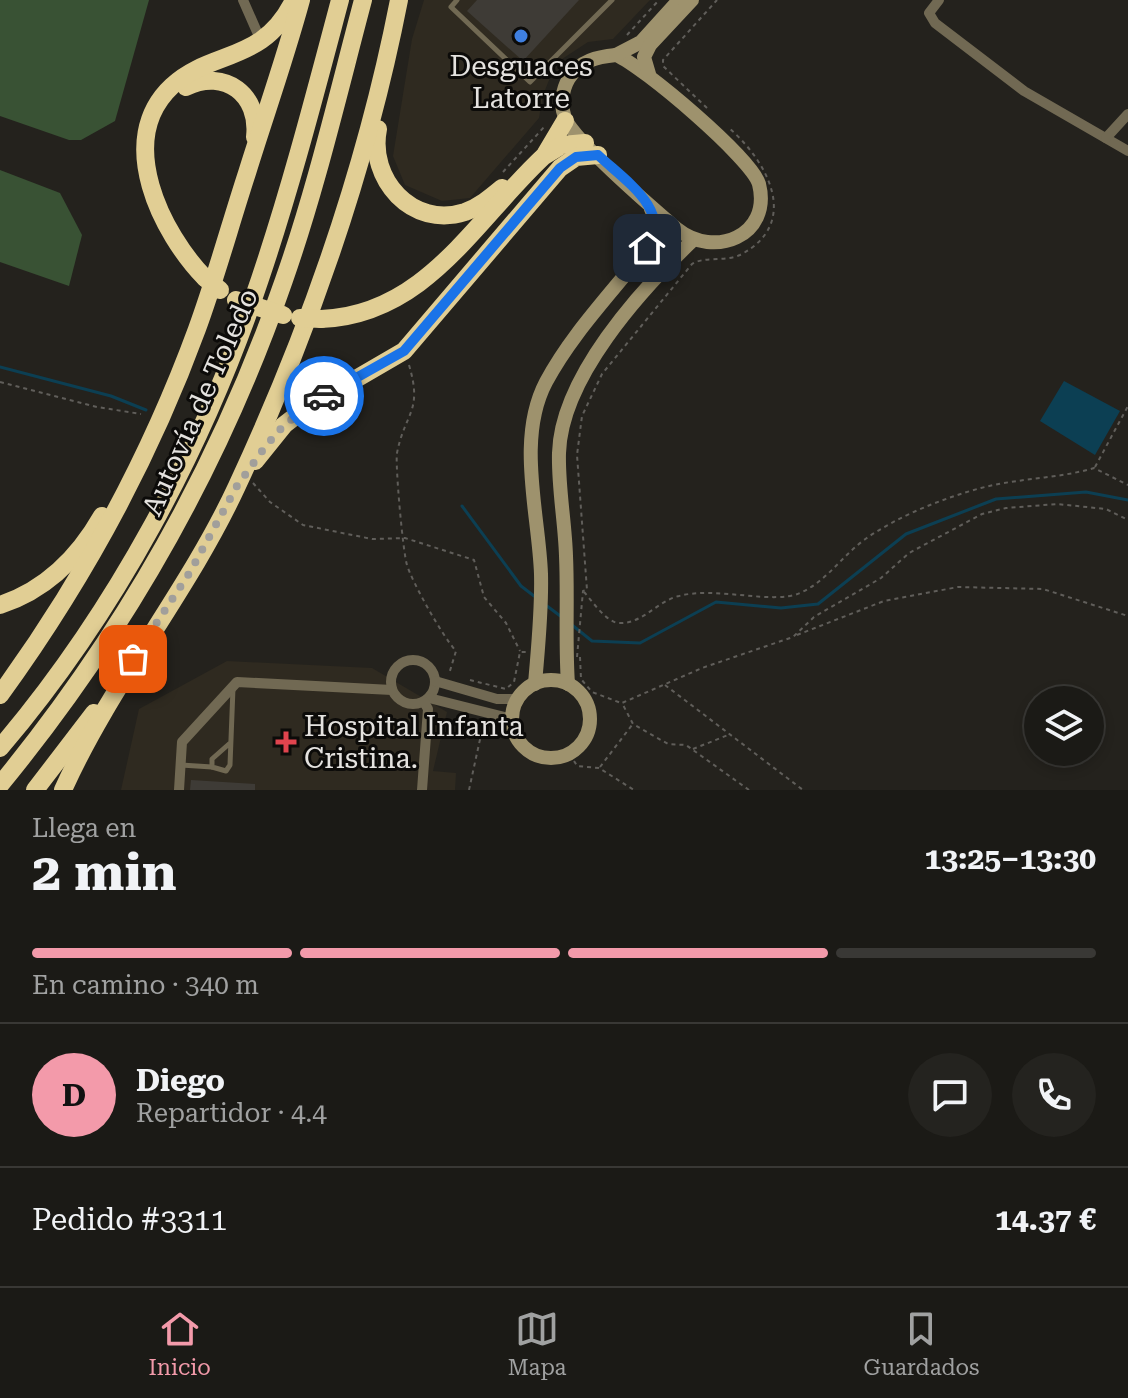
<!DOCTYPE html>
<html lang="es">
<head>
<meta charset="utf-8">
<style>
  :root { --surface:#1b1a16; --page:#24231f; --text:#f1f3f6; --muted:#a0a1a1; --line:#393835; --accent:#f39aaa }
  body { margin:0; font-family:"Roboto Serif",serif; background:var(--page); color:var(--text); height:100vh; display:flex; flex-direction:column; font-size:30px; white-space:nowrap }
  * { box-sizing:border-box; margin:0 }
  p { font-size:26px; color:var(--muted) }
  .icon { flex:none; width:44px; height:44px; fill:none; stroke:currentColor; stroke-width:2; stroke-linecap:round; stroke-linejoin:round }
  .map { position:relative; height:790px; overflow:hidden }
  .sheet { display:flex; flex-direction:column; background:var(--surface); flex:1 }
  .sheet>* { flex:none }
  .buttons { position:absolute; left:1024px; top:686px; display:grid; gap:16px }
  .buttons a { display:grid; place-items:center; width:80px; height:80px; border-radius:50%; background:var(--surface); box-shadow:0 4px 12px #0003,0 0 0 2px var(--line); font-size:40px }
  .pin { position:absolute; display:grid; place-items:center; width:68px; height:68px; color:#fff; margin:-34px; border-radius:16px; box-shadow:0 4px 12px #0006 }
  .courier { position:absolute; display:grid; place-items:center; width:80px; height:80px; margin:-40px; border:6px solid #1a73e8; border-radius:50%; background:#fff; color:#222; box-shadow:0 2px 10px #0007 }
  .summary em { font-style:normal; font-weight:700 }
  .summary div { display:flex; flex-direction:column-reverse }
  .summary { display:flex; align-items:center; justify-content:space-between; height:136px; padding:0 32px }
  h1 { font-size:52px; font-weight:700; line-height:60px }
  .bar { display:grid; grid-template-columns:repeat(4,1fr); gap:12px 8px; align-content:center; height:96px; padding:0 32px }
  .bar i { height:10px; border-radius:6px; background:var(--line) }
  .bar .selected { background:var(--accent) }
  .bar p { grid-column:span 4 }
  .line { display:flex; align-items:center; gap:20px; padding:0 32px; border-top:2px solid var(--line) }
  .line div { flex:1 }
  .round { display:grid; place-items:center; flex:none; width:84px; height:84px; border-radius:42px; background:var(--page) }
  .dock { display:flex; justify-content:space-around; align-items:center; height:112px; border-top:2px solid var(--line); background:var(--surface); font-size:22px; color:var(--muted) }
  .dock a { display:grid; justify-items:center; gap:4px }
  .dock .selected { color:var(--accent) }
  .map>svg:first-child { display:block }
</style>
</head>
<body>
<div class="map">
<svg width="1128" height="790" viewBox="0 0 1128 790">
  <rect width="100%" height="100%" fill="#24221d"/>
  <g fill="#2f2a20">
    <polygon points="424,0 650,0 613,39 588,42 556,63 543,95 539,118 470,198 442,201 405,185 393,156 412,39"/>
    <polygon points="227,661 372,668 447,712 433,771 456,773 455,790 121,790 139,709"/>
  </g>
  <g fill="#395234">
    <polygon points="0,0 149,0 115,121 81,140 69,140 0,116"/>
    <polygon points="0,170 60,193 82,235 69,286 0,262"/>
  </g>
  <polygon fill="#0c3f53" points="1064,381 1120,411 1095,455 1040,421"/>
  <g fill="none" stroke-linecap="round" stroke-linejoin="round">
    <g stroke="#0c3f53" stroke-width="3">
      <polyline points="0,367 111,396 146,410"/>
      <polyline points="462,506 521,586 534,596"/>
      <polyline points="547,606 563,618"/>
      <polyline points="572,625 592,641 640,643 716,602 781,608 818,604 906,534 996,499 1086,492 1128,500"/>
    </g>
  </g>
  <g fill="#3e3b36">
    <polygon points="477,0 579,0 523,61 467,11"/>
    <polygon points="191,780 255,784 255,790 190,790"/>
  </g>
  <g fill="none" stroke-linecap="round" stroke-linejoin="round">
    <g stroke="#605e5a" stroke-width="2" stroke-dasharray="4 4" stroke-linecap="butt">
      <polyline points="627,35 659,0"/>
      <polyline points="707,108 663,66 663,60 717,0"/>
      <polyline points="503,172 545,126"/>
      <path d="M409 365C423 412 405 412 397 453 395 464 403 553 407 565 412 582 443 637 456 651L449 674"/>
      <polyline points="0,382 97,407 141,414"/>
      <polyline points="1095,467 1128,406"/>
      <polyline points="253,483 270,502 303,525 372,539 405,538 474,560 484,597 506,623 520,651"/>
      <path d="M584 592C592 601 607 623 619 623 643 624 657 601 679 596 716 586 772 605 800 593 827 581 841 557 864 540 896 517 943 498 981 488 1018 478 1057 479 1094 468L1128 485"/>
      <polyline points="797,635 884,601 958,587 1043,589 1128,616"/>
      <path d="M577 657 583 591 587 590 577 455 582 416 602 374 692 264C704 256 725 262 740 255 802 223 767 161 729 128"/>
      <polyline points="580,657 581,679 592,692 621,703"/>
      <polyline points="470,680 506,689 514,682 520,652 527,652"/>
      <polyline points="665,685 803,790"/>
      <polyline points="693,749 728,735"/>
      <polyline points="570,754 577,766 599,768 634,790"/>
      <polyline points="600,767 632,725"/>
      <polyline points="469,790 484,721"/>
      <polyline points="749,790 686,745 668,744 633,724 622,703 702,668 793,637 814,617 881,578 909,553 982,514 1006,508 1057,504 1106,509 1128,520"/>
    </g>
    <g stroke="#716953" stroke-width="5">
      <polyline points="457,0 451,7 530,82 612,0"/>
      <polyline points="229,744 212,759 212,767 226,771 230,765 233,688"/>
      <polyline points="181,765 212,767"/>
    </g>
    <g stroke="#716953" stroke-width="10">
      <polyline points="243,0 261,41"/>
      <polyline points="939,0 929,13 935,23 1024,91 1128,151"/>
      <polyline points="1106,138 1128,114"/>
      <circle cx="413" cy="682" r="22"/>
      <polyline points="435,681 497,699 517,699"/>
      <polyline points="429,698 512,719"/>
      <polyline points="179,790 182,742 237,682 392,690"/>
      <polyline points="422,790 428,709 424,702"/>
    </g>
    <g stroke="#9e926d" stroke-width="14">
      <path d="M616 55C643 66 752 159 759 184 772 236 714 259 677 229 655 210 574 141 565 118 560 105 562 90 569 78 581 60 597 57 616 55Z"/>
      <polyline points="616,55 641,42 679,0"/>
      <polyline points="649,74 644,57 650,45 692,0"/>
      <circle cx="551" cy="719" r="39"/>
      <path d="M535 684C538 647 542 611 541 574 539 514 516 439 546 382 575 328 619 286 655 237L657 223 651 209"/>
      <path d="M568 684C565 642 568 599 566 556 565 522 558 487 559 453 561 378 640 291 692 241"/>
    </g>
    <g stroke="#e1ce94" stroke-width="18">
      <path d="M186 87C225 68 260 95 255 137"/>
      <path d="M378 129C368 179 412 229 465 212 479 207 490 198 502 188"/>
      <polyline points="546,153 565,121"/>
      <path d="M205 278C162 234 114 140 172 86 212 49 263 64 294 0"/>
      <path d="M321 319C426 315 475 220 544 156L562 145 585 143"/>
      <polyline points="255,461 284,425 306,408 404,351 560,168 576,157 598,155"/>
      <path d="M0 605C46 590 78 558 102 516"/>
      <path d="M0 695C82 582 149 460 197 329 216 277 230 225 247 173 265 115 285 59 301 0"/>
      <path d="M0 748C115 613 204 447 260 279 291 187 315 94 340 0"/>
      <path d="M0 785C124 634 220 465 284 280 316 189 338 94 363 0"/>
      <polyline points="35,790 94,713"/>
      <path d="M63 790C111 683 188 592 237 486 310 329 366 169 399 0"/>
    </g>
    <g stroke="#e1ce94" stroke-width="18">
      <polyline points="205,278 220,290"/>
      <polyline points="236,300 283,315"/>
      <polyline points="300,318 321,319"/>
    </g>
  </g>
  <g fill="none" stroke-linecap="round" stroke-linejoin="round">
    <polyline stroke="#a19f9b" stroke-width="8" stroke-dasharray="0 14.4" points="133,659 190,572 237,486 265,447 284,425 324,396"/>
    <path stroke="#1a73e8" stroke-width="10" d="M324 396 404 351 560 168 576 157 598 155C623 179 674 211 647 248"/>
  </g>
  <circle fill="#3f7fe0" stroke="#0c0b09" stroke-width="3" cx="521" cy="36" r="8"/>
  <path fill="#e0444e" stroke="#0c0b09" stroke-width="3" d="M282 730h8v8h8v8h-8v8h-8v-8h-8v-8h8z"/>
  <g text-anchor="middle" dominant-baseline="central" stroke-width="6" stroke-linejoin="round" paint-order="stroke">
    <g font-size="28" fill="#e4e2df" stroke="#0c0b09">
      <text x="521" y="66">Desguaces<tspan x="521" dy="32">Latorre</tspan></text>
      <text x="304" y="726" text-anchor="start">Hospital Infanta<tspan x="304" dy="32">Cristina.</tspan></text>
    </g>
    <g font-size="28" fill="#e4e2df" stroke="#0c0b09">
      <text transform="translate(200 402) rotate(-66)">Autovía de Toledo</text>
    </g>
  </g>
</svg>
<div class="buttons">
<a><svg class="icon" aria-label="layers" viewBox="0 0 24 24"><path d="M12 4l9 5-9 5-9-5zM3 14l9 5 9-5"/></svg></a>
</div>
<div class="pin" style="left:133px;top:659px;background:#ea580c"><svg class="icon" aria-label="bag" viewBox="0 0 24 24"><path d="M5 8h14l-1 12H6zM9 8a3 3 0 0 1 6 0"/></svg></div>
<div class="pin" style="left:647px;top:248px;background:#1f2937"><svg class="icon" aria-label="home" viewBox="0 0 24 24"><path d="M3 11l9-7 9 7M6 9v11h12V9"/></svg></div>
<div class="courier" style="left:324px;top:396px"><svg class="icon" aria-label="car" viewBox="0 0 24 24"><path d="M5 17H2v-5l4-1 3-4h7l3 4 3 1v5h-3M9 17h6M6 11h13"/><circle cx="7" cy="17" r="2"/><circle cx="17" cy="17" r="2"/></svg></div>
</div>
<section class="sheet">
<div class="summary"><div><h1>2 min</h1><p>Llega en</p></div><em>13:25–13:30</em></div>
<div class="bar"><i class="selected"></i><i class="selected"></i><i class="selected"></i><i></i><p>En camino · 340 m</p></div>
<div class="line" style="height:144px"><b class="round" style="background:var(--accent);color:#111">D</b><div><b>Diego</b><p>Repartidor · 4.4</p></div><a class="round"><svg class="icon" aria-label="chat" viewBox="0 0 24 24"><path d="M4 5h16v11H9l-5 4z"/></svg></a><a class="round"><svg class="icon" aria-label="phone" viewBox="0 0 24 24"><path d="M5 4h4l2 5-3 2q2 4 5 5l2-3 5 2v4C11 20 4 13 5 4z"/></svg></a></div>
<div class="line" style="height:104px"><div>Pedido #3311</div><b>14.37 €</b></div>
</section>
<nav class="dock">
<a class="selected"><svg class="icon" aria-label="home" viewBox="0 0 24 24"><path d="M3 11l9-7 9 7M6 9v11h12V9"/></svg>Inicio</a>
<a><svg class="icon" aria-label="map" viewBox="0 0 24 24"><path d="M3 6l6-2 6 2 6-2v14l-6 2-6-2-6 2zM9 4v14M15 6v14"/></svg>Mapa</a>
<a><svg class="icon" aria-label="saved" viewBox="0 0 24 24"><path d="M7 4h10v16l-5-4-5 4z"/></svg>Guardados</a>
</nav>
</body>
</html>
